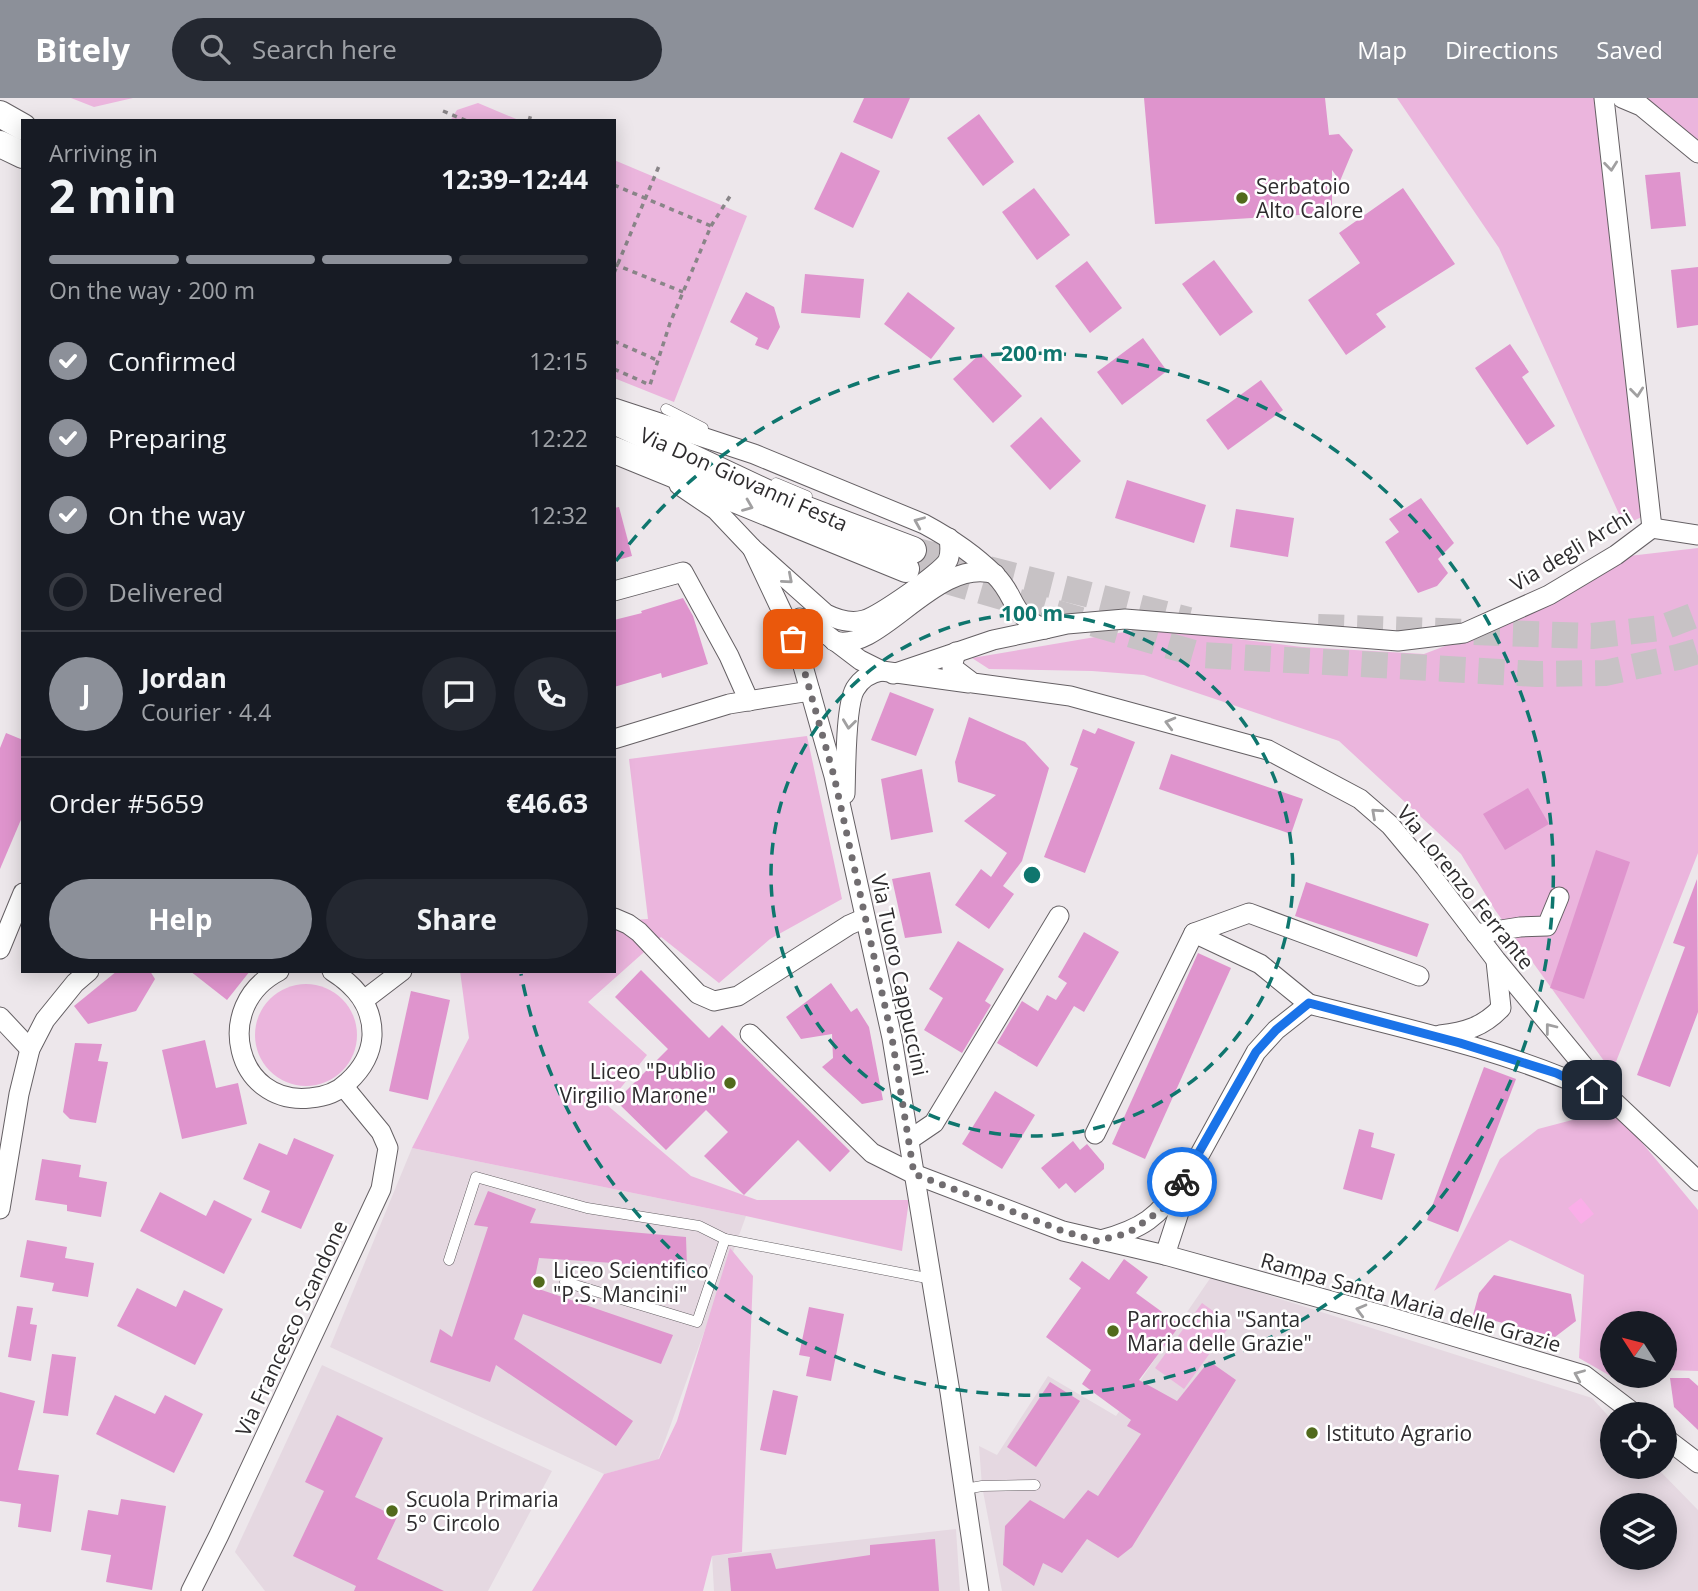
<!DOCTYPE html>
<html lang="en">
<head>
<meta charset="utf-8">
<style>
  :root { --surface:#171b24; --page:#242831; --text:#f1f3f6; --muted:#9ea1a6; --line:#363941; --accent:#8c9099 }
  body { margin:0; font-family:"Open Sans",sans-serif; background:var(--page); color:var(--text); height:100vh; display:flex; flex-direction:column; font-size:26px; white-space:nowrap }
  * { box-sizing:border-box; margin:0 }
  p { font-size:23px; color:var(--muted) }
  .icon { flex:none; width:38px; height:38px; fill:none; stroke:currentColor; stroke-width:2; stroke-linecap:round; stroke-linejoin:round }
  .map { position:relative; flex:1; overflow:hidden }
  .details { position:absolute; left:21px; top:21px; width:595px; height:854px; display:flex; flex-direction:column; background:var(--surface); border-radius:0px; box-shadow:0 4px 18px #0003 }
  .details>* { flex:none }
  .needle { width:46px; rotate:306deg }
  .tools { position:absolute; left:1600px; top:1213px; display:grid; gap:14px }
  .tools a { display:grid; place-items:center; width:77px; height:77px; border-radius:50%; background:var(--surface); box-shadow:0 4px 18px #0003; font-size:35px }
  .pin { position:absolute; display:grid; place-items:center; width:60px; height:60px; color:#fff; margin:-30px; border-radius:14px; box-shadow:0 4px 10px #0006 }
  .courier { position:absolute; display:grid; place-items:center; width:70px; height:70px; margin:-35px; border:5px solid #1a73e8; border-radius:50%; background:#fff; color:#222; box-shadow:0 2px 9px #0007 }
  .summary em { font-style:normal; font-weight:700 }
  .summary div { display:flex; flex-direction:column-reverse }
  .summary { display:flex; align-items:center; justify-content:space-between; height:119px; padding:0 28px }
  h1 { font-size:46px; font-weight:700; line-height:52px }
  .bar { display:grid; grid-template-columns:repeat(4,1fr); gap:10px 7px; align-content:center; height:84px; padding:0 28px }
  .bar i { height:9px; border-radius:5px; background:var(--line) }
  .bar .active { background:var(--accent) }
  .bar p { grid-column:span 4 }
  .line { display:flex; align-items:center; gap:18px; padding:0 28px; border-top:2px solid var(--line) }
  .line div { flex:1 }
  .round { display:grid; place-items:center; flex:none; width:74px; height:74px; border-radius:37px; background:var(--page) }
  ol { padding:0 28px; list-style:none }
  li { display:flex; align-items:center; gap:21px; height:77px }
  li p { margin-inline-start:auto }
  li .icon { padding:7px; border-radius:50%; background:var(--accent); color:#fff; stroke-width:4 }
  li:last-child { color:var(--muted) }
  li i { width:38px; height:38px; border:4px solid var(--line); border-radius:50% }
  .action { display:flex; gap:14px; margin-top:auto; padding:14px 28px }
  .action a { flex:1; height:80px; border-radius:42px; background:var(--accent); color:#fff; font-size:28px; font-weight:700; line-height:80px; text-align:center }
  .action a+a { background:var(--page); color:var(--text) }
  header { display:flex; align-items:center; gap:42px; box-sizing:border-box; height:98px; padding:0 35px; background:var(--accent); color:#fff }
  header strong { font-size:33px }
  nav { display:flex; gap:38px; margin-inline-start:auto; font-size:24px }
  .search { width:490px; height:63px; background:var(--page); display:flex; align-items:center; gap:18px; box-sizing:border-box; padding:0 24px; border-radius:38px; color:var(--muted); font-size:26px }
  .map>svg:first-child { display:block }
</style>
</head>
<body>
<header>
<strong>Bitely</strong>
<div class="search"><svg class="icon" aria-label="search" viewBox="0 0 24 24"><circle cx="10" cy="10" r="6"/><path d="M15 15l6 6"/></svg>Search here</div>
<nav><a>Map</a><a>Directions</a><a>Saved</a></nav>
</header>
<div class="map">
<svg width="1698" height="1493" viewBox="0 0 1698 1493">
  <rect width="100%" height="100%" fill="#ede7eb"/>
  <g fill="#e5d8e1" fill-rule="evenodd">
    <polygon points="412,1050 746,1118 658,1362 604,1376 330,1249"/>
    <path d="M1211 1179 1592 1300 1612 1322V1368L1656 1369 1698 1412V1493H1002L982 1388 979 1348 997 1357 1048 1278 1116 1318ZM1612 1407H1664V1460H1612Z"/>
    <polygon points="322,1267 552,1373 488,1493 265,1493 235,1454"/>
    <polygon points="956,1431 960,1493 714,1493 712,1458"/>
  </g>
  <g fill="#ebb5dd">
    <polygon points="71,0 133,0 94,9"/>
    <polygon points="1397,0 1594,0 1644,418 1624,427 1499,150"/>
    <polygon points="1630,0 1698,0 1698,49"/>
    <polygon points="478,5 521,23 450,23 457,12"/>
    <polygon points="614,62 747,118 674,304 614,280"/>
    <polygon points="1698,450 1698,755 1612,974 1495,812 1461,756 1339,643 1144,577 1092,573 989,571 972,560 1148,530 1302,549 1424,556 1508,524 1629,458"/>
    <polygon points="807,638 842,801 770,841 719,885 661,839 588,904 647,957 607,1007 691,1078 757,1102 909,1102 902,1153 746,1118 412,1050 469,940 460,873 614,873 614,823 648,821 629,661"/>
    <circle cx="306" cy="937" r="51"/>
    <polygon points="1614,1011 1698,1112 1698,1273 1664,1272 1664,1225 1612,1225 1612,1278 1645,1278 1621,1284 1579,1260 1584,1177 1510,1142 1434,1193 1500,1061 1538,1031"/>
    <polygon points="730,1150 753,1178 742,1454 712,1458 703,1493 532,1493 604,1376 659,1361 677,1323"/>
    <polygon points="1202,1205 1231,1226 1184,1291 1155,1270"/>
  </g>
  <polygon fill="#faaee8" points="1581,1100 1594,1116 1581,1126 1568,1110"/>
  <g fill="#df94cd">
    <polygon points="864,0 910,0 892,41 853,24"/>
    <polygon points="1144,0 1325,0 1329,37 1339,36 1353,52 1340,83 1332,72 1332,115 1155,126"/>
    <polygon points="979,16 1014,64 983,88 947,40"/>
    <polygon points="841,54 880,73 853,130 814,111"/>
    <polygon points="1680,74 1686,128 1651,131 1645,77"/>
    <polygon points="1034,90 1070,137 1037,162 1002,114"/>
    <polygon points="1403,90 1455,166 1376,216 1386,229 1346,257 1308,202 1360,165 1339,135"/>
    <polygon points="1214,162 1253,214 1220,238 1182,186"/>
    <polygon points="1087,163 1122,210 1090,235 1055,188"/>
    <polygon points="1698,169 1698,227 1677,230 1671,172"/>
    <polygon points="805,176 864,181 860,220 801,215"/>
    <polygon points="746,194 774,209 780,229 768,252 755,247 758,240 730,224"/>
    <polygon points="908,194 955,230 931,261 884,226"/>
    <polygon points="1143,240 1167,273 1122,307 1097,274"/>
    <polygon points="1510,246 1529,274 1522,279 1555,328 1527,347 1475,270"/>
    <polygon points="981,255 1022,298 993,325 953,281"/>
    <polygon points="1261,282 1283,312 1228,352 1206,322"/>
    <polygon points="1041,319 1081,363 1050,392 1010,348"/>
    <polygon points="1127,382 1206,407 1194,445 1115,420"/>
    <polygon points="1421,400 1454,445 1438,461 1448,475 1437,488 1418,495 1385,444 1399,434 1389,421"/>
    <polygon points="619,409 632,458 614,463 614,410"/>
    <polygon points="1236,411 1294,420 1288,459 1230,449"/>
    <polygon points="683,500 693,518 708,566 662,580 661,575 614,589 614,522 642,515 641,513"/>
    <polygon points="890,594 934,611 916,658 871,642"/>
    <polygon points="969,619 1025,644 1049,670 1022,763 1003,788 1014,796 989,831 955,807 981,771 991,779 1007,755 964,723 996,697 958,684 955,664"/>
    <polygon points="1098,630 1135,644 1085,775 1044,759 1078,670 1070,667 1083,631 1095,636"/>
    <polygon points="6,635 23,642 23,717 0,771 0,650"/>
    <polygon points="1171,656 1303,701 1291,736 1159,691"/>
    <polygon points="922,671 933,734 891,742 881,681"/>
    <polygon points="1528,690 1549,726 1505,752 1483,716"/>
    <polygon points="1596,752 1630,764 1584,901 1550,890"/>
    <polygon points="930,774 942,835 905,840 892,781"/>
    <polygon points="1697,781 1698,914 1670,989 1637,977 1685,849 1673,845"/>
    <polygon points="1306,784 1429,826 1417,859 1295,818"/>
    <polygon points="1084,834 1119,854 1084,914 1074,908 1037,969 997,945 1022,903 1038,913 1047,897 1056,902 1067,885 1058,879"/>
    <polygon points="958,843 1004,871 985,903 991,907 962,955 924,932 943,900 929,891"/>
    <polygon points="1198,855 1231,870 1145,1061 1112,1046"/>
    <polygon points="641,872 709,940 722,927 850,1053 830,1074 798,1042 744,1097 704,1058 728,1034 706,1012 666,1052 616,1003 668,951 615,899"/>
    <polygon points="117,873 150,873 155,881 136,913 88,926 74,908"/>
    <polygon points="190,873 250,873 227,902"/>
    <polygon points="831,885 851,914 857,910 869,929 883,1002 862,1006 822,969 833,960 832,936 801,941 786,919"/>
    <polygon points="411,893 450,902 428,1002 389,993"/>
    <polygon points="205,942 216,990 238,985 247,1026 182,1041 162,952"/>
    <polygon points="75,945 102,946 98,963 108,964 96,1025 70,1021 63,1014"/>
    <polygon points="1484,969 1516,981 1458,1134 1427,1122"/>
    <polygon points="995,993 1035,1017 1002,1071 962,1046"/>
    <polygon points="1359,1031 1374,1035 1371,1049 1395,1056 1382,1102 1343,1091"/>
    <polygon points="294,1040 334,1057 301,1131 261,1114 270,1093 243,1081 259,1045 287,1057"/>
    <polygon points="1073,1043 1080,1052 1087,1046 1104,1066 1104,1071 1075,1095 1066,1085 1059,1091 1041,1070"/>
    <polygon points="42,1061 81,1067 79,1079 107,1084 101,1119 67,1113 67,1107 35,1102"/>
    <polygon points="488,1093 536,1111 530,1125 686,1139 687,1170 539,1160 533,1189 673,1237 661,1266 523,1216 514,1241 633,1323 616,1348 496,1267 490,1284 430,1264 440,1231 452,1239 488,1129 474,1127"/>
    <polygon points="160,1094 206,1118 214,1102 252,1121 224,1176 140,1133"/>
    <polygon points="27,1142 67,1149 65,1160 94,1165 88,1199 52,1193 54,1185 20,1179"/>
    <polygon points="1124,1161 1148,1179 1136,1195 1180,1227 1139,1282 1177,1303 1209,1263 1236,1282 1132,1449 1118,1460 1087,1441 1062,1475 1043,1465 1034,1488 1003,1467 1005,1428 1030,1402 1064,1421 1088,1392 1098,1398 1141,1336 1127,1328 1131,1322 1082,1286 1091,1272 1046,1239 1081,1190 1069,1181 1082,1163 1109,1182"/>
    <polygon points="1494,1177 1571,1196 1576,1223 1555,1239 1473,1217 1479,1195"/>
    <polygon points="137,1190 176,1209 184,1192 223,1211 195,1267 117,1228"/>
    <polygon points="17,1208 33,1210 30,1226 37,1227 31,1263 8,1259"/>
    <polygon points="809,1209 844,1216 831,1283 806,1278 810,1259 799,1257"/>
    <polygon points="52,1256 76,1259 68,1318 43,1315"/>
    <polygon points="1670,1280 1689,1280 1698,1288 1698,1332 1674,1309"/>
    <polygon points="1050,1284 1080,1303 1036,1369 1007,1349"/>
    <polygon points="773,1292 798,1298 786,1357 760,1352"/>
    <polygon points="0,1294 35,1303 18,1372 59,1377 51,1434 18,1429 21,1406 0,1403"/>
    <polygon points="115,1297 155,1316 165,1297 203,1316 174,1375 96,1336"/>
    <polygon points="337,1317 383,1340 355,1399 397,1419 377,1461 444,1493 354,1493 356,1488 293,1458 324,1393 305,1384"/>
    <polygon points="121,1401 166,1408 152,1492 106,1484 111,1457 81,1452 88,1412 118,1417"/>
    <polygon points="935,1441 939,1493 731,1493 728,1460 771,1455 776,1471 870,1457 870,1447"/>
  </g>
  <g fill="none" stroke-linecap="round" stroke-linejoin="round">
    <g stroke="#c7c2c5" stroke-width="26" stroke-dasharray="26 13" stroke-linecap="butt">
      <polyline points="913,452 1189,522"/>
      <polyline points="906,471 1201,557 1537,576 1605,575 1678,559 1698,553"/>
      <polyline points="1318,529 1592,538 1661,530 1698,516"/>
    </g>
    <g stroke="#656064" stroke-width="11">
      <g id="service">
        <polyline points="666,311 703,330"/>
        <polyline points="776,385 807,398"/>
        <polyline points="449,1162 476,1079 587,1110 699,1128 725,1141 932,1181"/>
        <polyline points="565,1184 697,1224 725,1141"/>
        <polyline points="965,1391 982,1388 1035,1387"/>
      </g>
    </g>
    <g stroke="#656064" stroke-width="21">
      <g id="minor">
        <polyline points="1604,0 1652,430"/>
        <polyline points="1622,0 1641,8 1698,55"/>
        <path d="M614 310 754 356 924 426C950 440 974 456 995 477 1019 501 1007 515 1045 531L993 542 893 576"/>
        <path d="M679 387 716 412 752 450 826 516C838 522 850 526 864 522 878 518 943 474 948 462 951 455 950 447 949 440"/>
        <polyline points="1652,430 1698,437"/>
        <polyline points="752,450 785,520 801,561 834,678 892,940 950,1294 979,1493"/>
        <polyline points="614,493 683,474 729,558 749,603"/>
        <polyline points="1045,531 1067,526 1125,521 1398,543 1464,535 1549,497 1616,457 1652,430"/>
        <polyline points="803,543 797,524 800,520 806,521 860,562 882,573 969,585"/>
        <path d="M834 543C881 556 935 458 995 476"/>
        <polyline points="956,554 952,569 973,585 1070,598 1268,652 1360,701 1390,727 1425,769 1496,862 1610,1000 1698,1083"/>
        <polyline points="614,641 729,606 810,593"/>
        <path d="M845 696C846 673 845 609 855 591 861 581 870 575 882 573"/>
        <polyline points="614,820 628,826 639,834 698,896 714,903 738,898 849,827 865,820"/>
        <polyline points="1194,835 1249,815 1419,878"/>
        <polyline points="1476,836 1520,829 1547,828 1559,799"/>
        <polyline points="0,851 23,795"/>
        <path d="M279 873C211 908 236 1008 310 1000 324 999 338 994 348 984 361 972 371 956 372 938 373 908 356 888 332 873"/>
        <polyline points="364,902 402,873"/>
        <polyline points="0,919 30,951"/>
        <polyline points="750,936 872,1055 914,1076 1063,1133 1165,1157 1389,1219 1584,1277 1635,1316"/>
        <path d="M1440 937C1465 934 1483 929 1501 910L1496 863"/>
        <polyline points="1095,1036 1194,835 1260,866 1309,906"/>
        <polyline points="909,1042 934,1025 1059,818"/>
        <polyline points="0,1111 19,996 30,951 45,922 75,885 89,873"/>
        <path d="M1101 1142C1142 1131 1159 1119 1182 1084"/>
        <path d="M1165 1157 1195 1065 1256 954 1276 932 1309 906C1408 931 1510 953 1603 997"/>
        <polyline points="1664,1339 1698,1365"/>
        <polyline points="191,1493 219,1437 381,1091 388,1050 381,1034 344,989"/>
      </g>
    </g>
    <g stroke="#656064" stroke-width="28">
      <g id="secondary">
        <polyline points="0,16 23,29"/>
        <polyline points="0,46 23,57"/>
        <polyline points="614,323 786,404 913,452"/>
        <polyline points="614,352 906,471"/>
      </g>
    </g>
    <g stroke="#898588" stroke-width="3.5" stroke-dasharray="5 5" stroke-linecap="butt">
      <polyline points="443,13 467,23"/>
      <polyline points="529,23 531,16"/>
      <polyline points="614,87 711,128 670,225 650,287 614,271"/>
      <polyline points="711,128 732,95"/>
      <polyline points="614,166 683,194"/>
      <polyline points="614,175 659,68"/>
      <polyline points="614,243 659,263"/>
    </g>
    <use href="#service" stroke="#fff" stroke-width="10"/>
    <use href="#minor" stroke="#fff" stroke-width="19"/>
    <use href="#secondary" stroke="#fff" stroke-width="26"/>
  </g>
  <defs><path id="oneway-chevron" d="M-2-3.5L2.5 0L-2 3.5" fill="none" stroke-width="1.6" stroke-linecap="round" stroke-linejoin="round" transform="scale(1.75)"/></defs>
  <g stroke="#a1a0a1">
    <use href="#oneway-chevron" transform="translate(1611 68) rotate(84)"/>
    <use href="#oneway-chevron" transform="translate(1637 294) rotate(84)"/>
    <use href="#oneway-chevron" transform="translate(748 408) rotate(22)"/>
    <use href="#oneway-chevron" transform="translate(919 424) rotate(-157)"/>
    <use href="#oneway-chevron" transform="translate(788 481) rotate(41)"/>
    <use href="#oneway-chevron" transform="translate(1170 625) rotate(-165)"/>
    <use href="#oneway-chevron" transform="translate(849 626) rotate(97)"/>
    <use href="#oneway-chevron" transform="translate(1376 715) rotate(-138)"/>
    <use href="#oneway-chevron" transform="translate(1550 930) rotate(-128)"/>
    <use href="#oneway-chevron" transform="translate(1361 1212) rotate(-165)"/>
    <use href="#oneway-chevron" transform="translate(1579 1277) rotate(-157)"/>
  </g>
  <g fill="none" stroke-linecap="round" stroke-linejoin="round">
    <polyline stroke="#716d70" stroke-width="7" stroke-dasharray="0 12.6" points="793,541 801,561 834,678 892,940 914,1076 1063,1133 1097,1143 1128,1135 1164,1110 1182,1084"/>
    <polyline stroke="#1a73e8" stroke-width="9" points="1182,1084 1256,954 1276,932 1309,905 1460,945 1556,975 1592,992"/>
  </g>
  <g fill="none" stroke="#0f766e" stroke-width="3.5" stroke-dasharray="12 9">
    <circle cx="1032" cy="777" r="261"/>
    <path d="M616 463A521 521 0 1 1 521 876"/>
  </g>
  <g fill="#516a1c" stroke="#fff" stroke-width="2.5">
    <circle cx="1242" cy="100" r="7"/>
    <circle cx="730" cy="985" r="7"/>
    <circle cx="539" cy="1184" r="7"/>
    <circle cx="1113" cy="1233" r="7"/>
    <circle cx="1312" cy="1335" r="7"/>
    <circle cx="392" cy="1413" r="7"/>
  </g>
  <g text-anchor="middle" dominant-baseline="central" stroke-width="5" stroke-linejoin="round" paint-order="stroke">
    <g font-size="21" fill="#2e2c2e" stroke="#fff" text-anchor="start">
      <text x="1256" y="88">Serbatoio<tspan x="1256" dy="24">Alto Calore</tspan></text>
      <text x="716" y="973" text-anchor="end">Liceo "Publio<tspan x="716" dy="24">Virgilio Marone"</tspan></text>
      <text x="553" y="1172">Liceo Scientifico<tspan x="553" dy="24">"P.S. Mancini"</tspan></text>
      <text x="1127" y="1221">Parrocchia "Santa<tspan x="1127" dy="24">Maria delle Grazie"</tspan></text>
      <text x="1326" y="1335">Istituto Agrario</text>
      <text x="406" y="1401">Scuola Primaria<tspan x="406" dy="24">5° Circolo</tspan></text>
    </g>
    <g font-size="21" fill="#2e2c2e" stroke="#fff">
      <text transform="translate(744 381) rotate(24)">Via Don Giovanni Festa</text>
      <text transform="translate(1571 452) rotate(-31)">Via degli Archi</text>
      <text transform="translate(1466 789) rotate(51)">Via Lorenzo Ferrante</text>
      <text transform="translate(900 877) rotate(78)">Via Tuoro Cappuccini</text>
      <text transform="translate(1411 1204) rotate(16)">Rampa Santa Maria delle Grazie</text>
      <text transform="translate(291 1230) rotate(-65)">Via Francesco Scandone</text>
    </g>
  </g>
  <circle cx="1032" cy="777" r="10" fill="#0f766e" stroke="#fff" stroke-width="3.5"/>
  <g font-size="21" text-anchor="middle" font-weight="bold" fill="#0f766e" stroke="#fff" stroke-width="5" stroke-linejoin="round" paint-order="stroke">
    <text x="1032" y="263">200 m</text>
    <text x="1032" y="523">100 m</text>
  </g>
</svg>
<div class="tools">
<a><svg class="needle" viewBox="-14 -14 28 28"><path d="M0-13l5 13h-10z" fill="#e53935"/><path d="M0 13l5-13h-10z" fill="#9ea1a6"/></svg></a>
<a><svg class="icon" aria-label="locate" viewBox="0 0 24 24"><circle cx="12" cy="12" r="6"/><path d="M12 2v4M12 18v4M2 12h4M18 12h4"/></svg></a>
<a><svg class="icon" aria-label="layers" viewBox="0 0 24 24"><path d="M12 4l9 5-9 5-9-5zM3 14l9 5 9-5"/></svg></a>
</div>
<div class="pin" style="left:793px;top:541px;background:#ea580c"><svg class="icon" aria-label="bag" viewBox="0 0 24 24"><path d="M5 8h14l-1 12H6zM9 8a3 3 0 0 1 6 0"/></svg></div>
<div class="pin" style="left:1592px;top:992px;background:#1f2937"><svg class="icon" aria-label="home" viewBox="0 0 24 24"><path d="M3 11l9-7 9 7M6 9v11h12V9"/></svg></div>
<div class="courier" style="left:1182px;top:1084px"><svg class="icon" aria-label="bike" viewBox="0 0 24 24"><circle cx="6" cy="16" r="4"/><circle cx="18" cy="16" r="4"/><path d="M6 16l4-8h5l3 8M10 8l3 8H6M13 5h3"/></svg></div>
<section class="details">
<div class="summary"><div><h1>2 min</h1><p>Arriving in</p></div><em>12:39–12:44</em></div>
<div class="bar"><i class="active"></i><i class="active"></i><i class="active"></i><i></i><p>On the way · 200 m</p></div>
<ol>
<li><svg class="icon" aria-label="check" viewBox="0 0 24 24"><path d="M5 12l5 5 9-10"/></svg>Confirmed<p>12:15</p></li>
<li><svg class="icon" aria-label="check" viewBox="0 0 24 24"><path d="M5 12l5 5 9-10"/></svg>Preparing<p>12:22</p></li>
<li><svg class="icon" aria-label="check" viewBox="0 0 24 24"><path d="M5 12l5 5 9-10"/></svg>On the way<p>12:32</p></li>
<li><i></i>Delivered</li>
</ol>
<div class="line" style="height:126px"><b class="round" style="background:var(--accent);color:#fff">J</b><div><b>Jordan</b><p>Courier · 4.4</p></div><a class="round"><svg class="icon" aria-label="chat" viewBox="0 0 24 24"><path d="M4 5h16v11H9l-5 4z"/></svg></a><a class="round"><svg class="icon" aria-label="phone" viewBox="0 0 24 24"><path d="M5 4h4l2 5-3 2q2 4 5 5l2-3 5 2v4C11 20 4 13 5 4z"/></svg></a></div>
<div class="line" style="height:91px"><div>Order #5659</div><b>€46.63</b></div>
<div class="action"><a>Help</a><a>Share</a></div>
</section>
</div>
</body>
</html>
